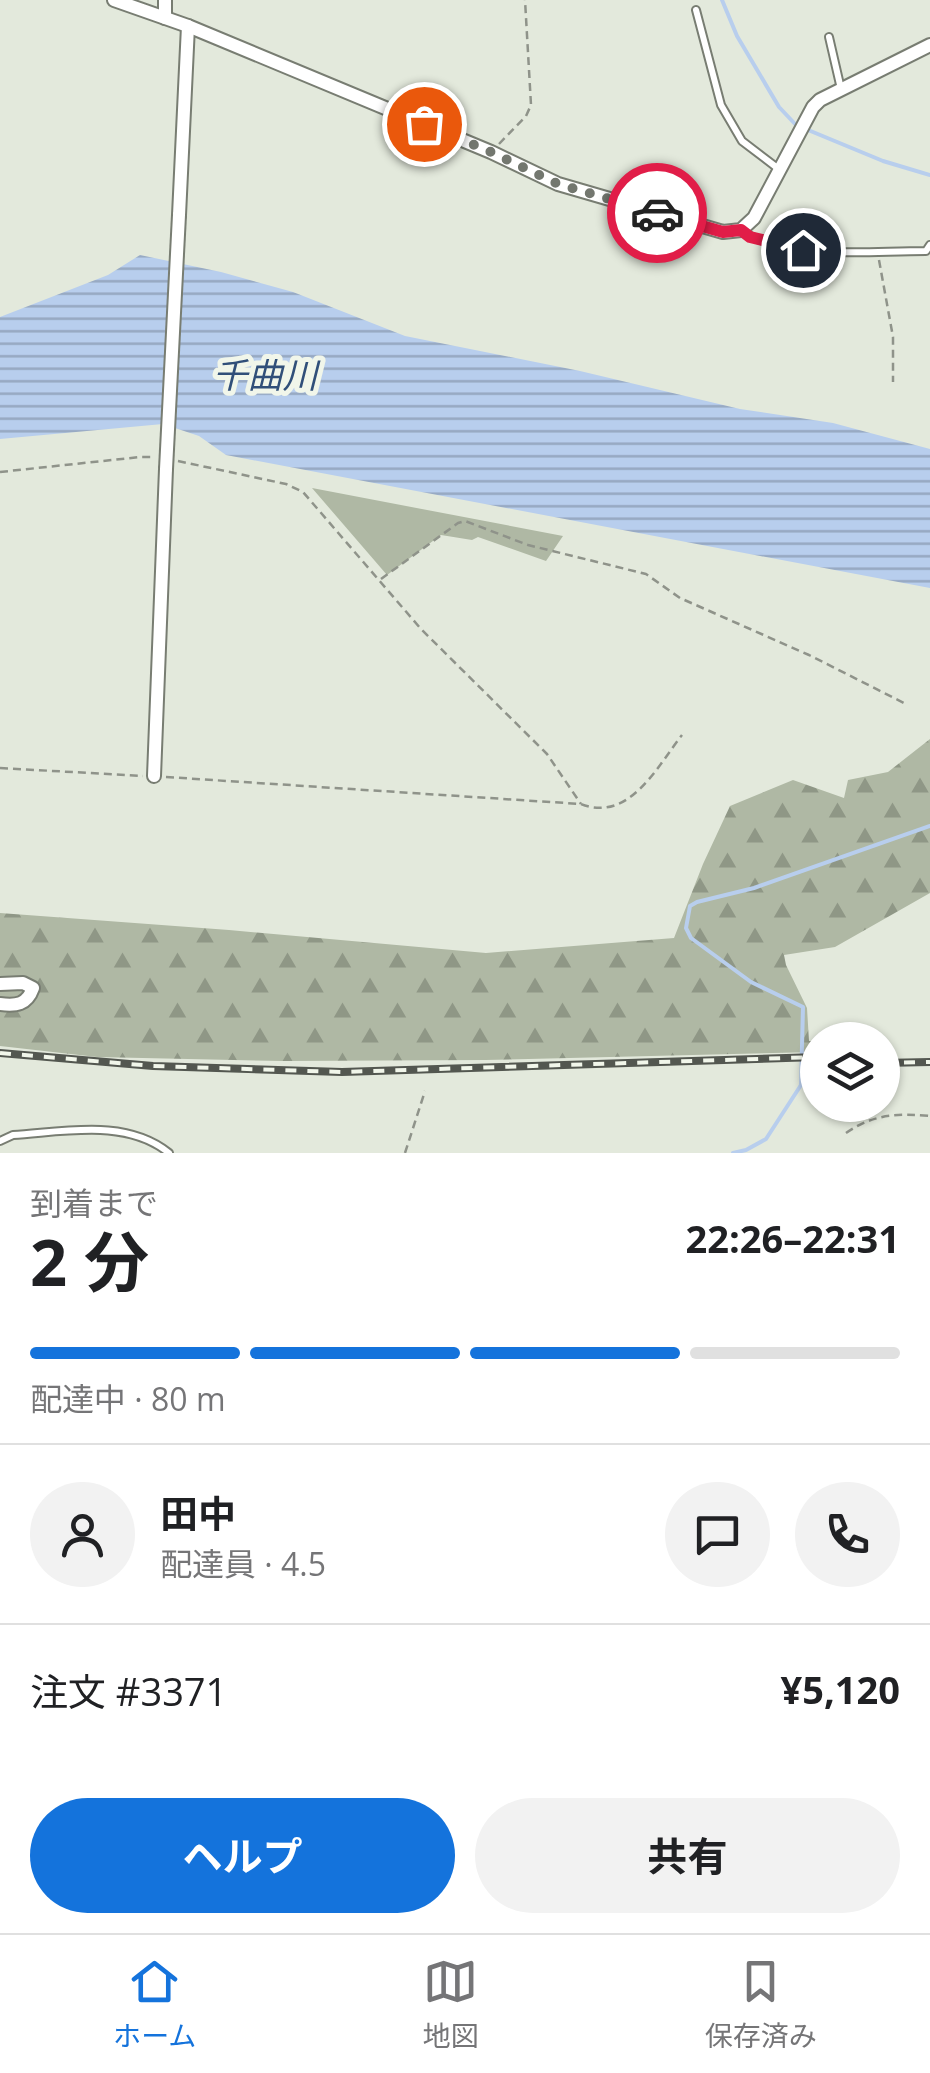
<!DOCTYPE html>
<html lang="ja">
<head>
<meta charset="utf-8">
<style>
  :root { --surface:#fff; --page:#f2f2f2; --text:#202124; --muted:#757577; --line:#e0e0e0; --accent:#1473dc }
  body { margin:0; font-family:"Open Sans","Noto Sans JP",sans-serif; background:var(--page); color:var(--text); height:100vh; display:flex; flex-direction:column; font-size:38px; white-space:nowrap }
  * { box-sizing:border-box; margin:0 }
  p { font-size:32px; color:var(--muted) }
  .icon { flex:none; width:55px; height:55px; fill:none; stroke:currentColor; stroke-width:2; stroke-linecap:round; stroke-linejoin:round }
  .map { position:relative; height:1153px; overflow:hidden }
  .details { display:flex; flex-direction:column; background:var(--surface); flex:1 }
  .details>* { flex:none }
  .buttons { position:absolute; left:800px; top:1022px; display:grid; gap:20px }
  .buttons a { display:grid; place-items:center; width:100px; height:100px; border-radius:50%; background:var(--surface); box-shadow:0 2px 8px #0004; font-size:50px }
  .pin { position:absolute; display:grid; place-items:center; width:85px; height:85px; color:#fff; margin:-42px; border:5px solid #fff; border-radius:50%; box-shadow:0 2px 10px #0007 }
  .courier { position:absolute; display:grid; place-items:center; width:100px; height:100px; margin:-50px; border:8px solid #e11d48; border-radius:50%; background:#fff; color:#222; box-shadow:0 2px 12px #0007 }
  .summary em { font-style:normal; font-weight:700 }
  .summary div { display:flex; flex-direction:column-reverse }
  .summary { display:flex; align-items:center; justify-content:space-between; height:170px; padding:0 30px }
  h1 { font-size:65px; font-weight:700; line-height:75px }
  .bar { display:grid; grid-template-columns:repeat(4,1fr); gap:15px 10px; align-content:center; height:120px; padding:0 30px }
  .bar i { height:12px; border-radius:8px; background:var(--line) }
  .bar .selected { background:var(--accent) }
  .bar p { grid-column:span 4 }
  .line { display:flex; align-items:center; gap:25px; padding:0 30px; border-top:2px solid var(--line) }
  .line div { flex:1 }
  .round { display:grid; place-items:center; flex:none; width:105px; height:105px; border-radius:52px; background:var(--page) }
  .cta { display:flex; gap:20px; margin-top:auto; padding:20px 30px }
  .cta a { flex:1; height:115px; border-radius:60px; background:var(--accent); color:#fff; font-size:40px; font-weight:700; line-height:115px; text-align:center }
  .cta a+a { background:var(--page); color:var(--text) }
  .tab-bar { display:flex; justify-content:space-around; align-items:center; height:140px; border-top:2px solid var(--line); background:var(--surface); font-size:28px; color:var(--muted) }
  .tab-bar a { display:grid; justify-items:center; gap:5px }
  .tab-bar .selected { color:var(--accent) }
  .map>svg:first-child { display:block }
</style>
</head>
<body>
<div class="map">
<svg width="930" height="1153" viewBox="0 0 930 1153">
  <defs>
    <pattern id="forest-firs" width="22" height="20" patternUnits="userSpaceOnUse" patternTransform="scale(2.5)"><rect width="22" height="20" fill="#afb8a4"/><path d="M5 1l3.5 6h-7zM16 11l3.5 6h-7z" fill="#8f9786"/></pattern>
    <pattern id="water-rules" width="6" height="5" patternUnits="userSpaceOnUse" patternTransform="scale(2.5)"><rect width="6" height="5" fill="#b8ceed"/><path d="M0 2.5h6" fill="none" stroke="#96a8c1"/></pattern>
  </defs>
  <rect width="100%" height="100%" fill="#e3e9dc"/>
  <polygon fill="#afb8a4" points="312,488 563,536 546,561 478,537 472,540 441,535 387,575"/>
  <polygon fill="url(#forest-firs)" points="930,739 930,893 835,947 784,955 786,965 807,1008 809,1041 817,1041 817,1052 485,1060 283,1061 97,1057 0,1046 0,913 229,930 486,953 674,938 703,864 730,806 793,780 844,798 848,780 888,772"/>
  <polygon fill="url(#water-rules)" points="140,255 221,272 293,292 405,336 580,371 740,409 833,423 930,449 930,588 226,455 199,436 163,424 0,439 0,317 108,275"/>
  <g fill="none" stroke-linecap="round" stroke-linejoin="round">
    <g stroke="#b8ceed" stroke-width="4">
      <polyline points="722,0 737,36 779,107 796,125 883,161 930,175"/>
      <polyline points="733,1153 746,1150 766,1139 801,1085 803,1007 751,982 691,938 686,928 690,906 697,902 754,888 930,826"/>
    </g>
    <g stroke="#787d72" stroke-width="10">
      <g id="service">
        <polyline points="696,10 721,105 742,141 780,170"/>
        <polyline points="829,37 841,89"/>
        <path d="M741 230C751 239 764 241 777 244 829 257 873 251 926 251L930 245"/>
        <path d="M0 1141 13 1135C64 1132 126 1118 169 1153"/>
      </g>
    </g>
    <g stroke="#787d72" stroke-width="16">
      <g id="minor">
        <polyline points="114,0 188,26 491,152 558,184 723,232 741,230 754,218 813,107 820,100 930,45"/>
        <polyline points="165,0 165,18"/>
        <polyline points="179,215 188,26"/>
        <polyline points="154,776 166,469"/>
        <path d="M0 984 23 983 33 988C27 1005 16 1006 0 1004"/>
      </g>
    </g>
    <g stroke="#8f938a" stroke-width="2.5" stroke-dasharray="8 5" stroke-linecap="butt">
      <polyline points="499,144 526,116 531,105 525,0"/>
      <polyline points="879,260 893,337 893,382"/>
      <polyline points="178,461 286,484 303,492 421,629 547,754 581,804"/>
      <polyline points="0,472 140,457 155,457"/>
      <polyline points="381,579 458,523 465,521 528,545 646,574 680,598 809,655 904,703"/>
      <polyline points="0,768 143,776"/>
      <path d="M166 777 581 804C629 823 657 767 682 735"/>
      <path d="M846 1133C873 1114 898 1113 930 1116"/>
      <polyline points="405,1153 425,1091"/>
    </g>
    <use href="#service" stroke="#fff" stroke-width="6"/>
    <use href="#minor" stroke="#fff" stroke-width="12"/>
    <g stroke="#535750" stroke-width="8">
      <g id="rail">
        <polyline points="0,1053 153,1066 342,1072 818,1057"/>
        <polyline points="882,1063 930,1062"/>
      </g>
    </g>
    <use href="#rail" stroke="#f1f6ea" stroke-width="4" stroke-dasharray="11" stroke-linecap="butt"/>
    <g stroke="#787d72" stroke-width="16" stroke-linecap="butt">
      <polyline id="minor-bridge" points="166,469 179,215"/>
    </g>
    <use href="#minor-bridge" stroke="#fff" stroke-width="12"/>
  </g>
  <g fill="none" stroke-linecap="round" stroke-linejoin="round">
    <polyline stroke="#73776f" stroke-width="10" stroke-dasharray="0 18" points="424,124 491,152 558,184 657,213"/>
    <polyline stroke="#e11d48" stroke-width="12" points="657,213 723,232 741,230 750,237 803,250"/>
  </g>
  <g text-anchor="middle" dominant-baseline="central" stroke-width="10" stroke-linejoin="round" paint-order="stroke">
    <g font-size="35" font-style="italic" fill="#304f79" stroke="#f1f6ea">
      <text x="265" y="374">千曲川</text>
    </g>
  </g>
</svg>
<div class="buttons">
<a><svg class="icon" aria-label="layers" viewBox="0 0 24 24"><path d="M12 4l9 5-9 5-9-5zM3 14l9 5 9-5"/></svg></a>
</div>
<div class="pin" style="left:424px;top:124px;background:#ea580c"><svg class="icon" aria-label="bag" viewBox="0 0 24 24"><path d="M5 8h14l-1 12H6zM9 8a3 3 0 0 1 6 0"/></svg></div>
<div class="pin" style="left:803px;top:250px;background:#1f2937"><svg class="icon" aria-label="home" viewBox="0 0 24 24"><path d="M3 11l9-7 9 7M6 9v11h12V9"/></svg></div>
<div class="courier" style="left:657px;top:213px"><svg class="icon" aria-label="car" viewBox="0 0 24 24"><path d="M5 17H2v-5l4-1 3-4h7l3 4 3 1v5h-3M9 17h6M6 11h13"/><circle cx="7" cy="17" r="2"/><circle cx="17" cy="17" r="2"/></svg></div>
</div>
<section class="details">
<div class="summary"><div><h1>2 分</h1><p>到着まで</p></div><em>22:26–22:31</em></div>
<div class="bar"><i class="selected"></i><i class="selected"></i><i class="selected"></i><i></i><p>配達中 · 80 m</p></div>
<div class="line" style="height:180px"><a class="round"><svg class="icon" aria-label="person" viewBox="0 0 24 24"><circle cx="12" cy="8" r="4"/><path d="M4 21q1-7 8-7t8 7"/></svg></a><div><b>田中</b><p>配達員 · 4.5</p></div><a class="round"><svg class="icon" aria-label="chat" viewBox="0 0 24 24"><path d="M4 5h16v11H9l-5 4z"/></svg></a><a class="round"><svg class="icon" aria-label="phone" viewBox="0 0 24 24"><path d="M5 4h4l2 5-3 2q2 4 5 5l2-3 5 2v4C11 20 4 13 5 4z"/></svg></a></div>
<div class="line" style="height:130px"><div>注文 #3371</div><b>¥5,120</b></div>
<div class="cta"><a>ヘルプ</a><a>共有</a></div>
</section>
<nav class="tab-bar">
<a class="selected"><svg class="icon" aria-label="home" viewBox="0 0 24 24"><path d="M3 11l9-7 9 7M6 9v11h12V9"/></svg>ホーム</a>
<a><svg class="icon" aria-label="map" viewBox="0 0 24 24"><path d="M3 6l6-2 6 2 6-2v14l-6 2-6-2-6 2zM9 4v14M15 6v14"/></svg>地図</a>
<a><svg class="icon" aria-label="saved" viewBox="0 0 24 24"><path d="M7 4h10v16l-5-4-5 4z"/></svg>保存済み</a>
</nav>
</body>
</html>
